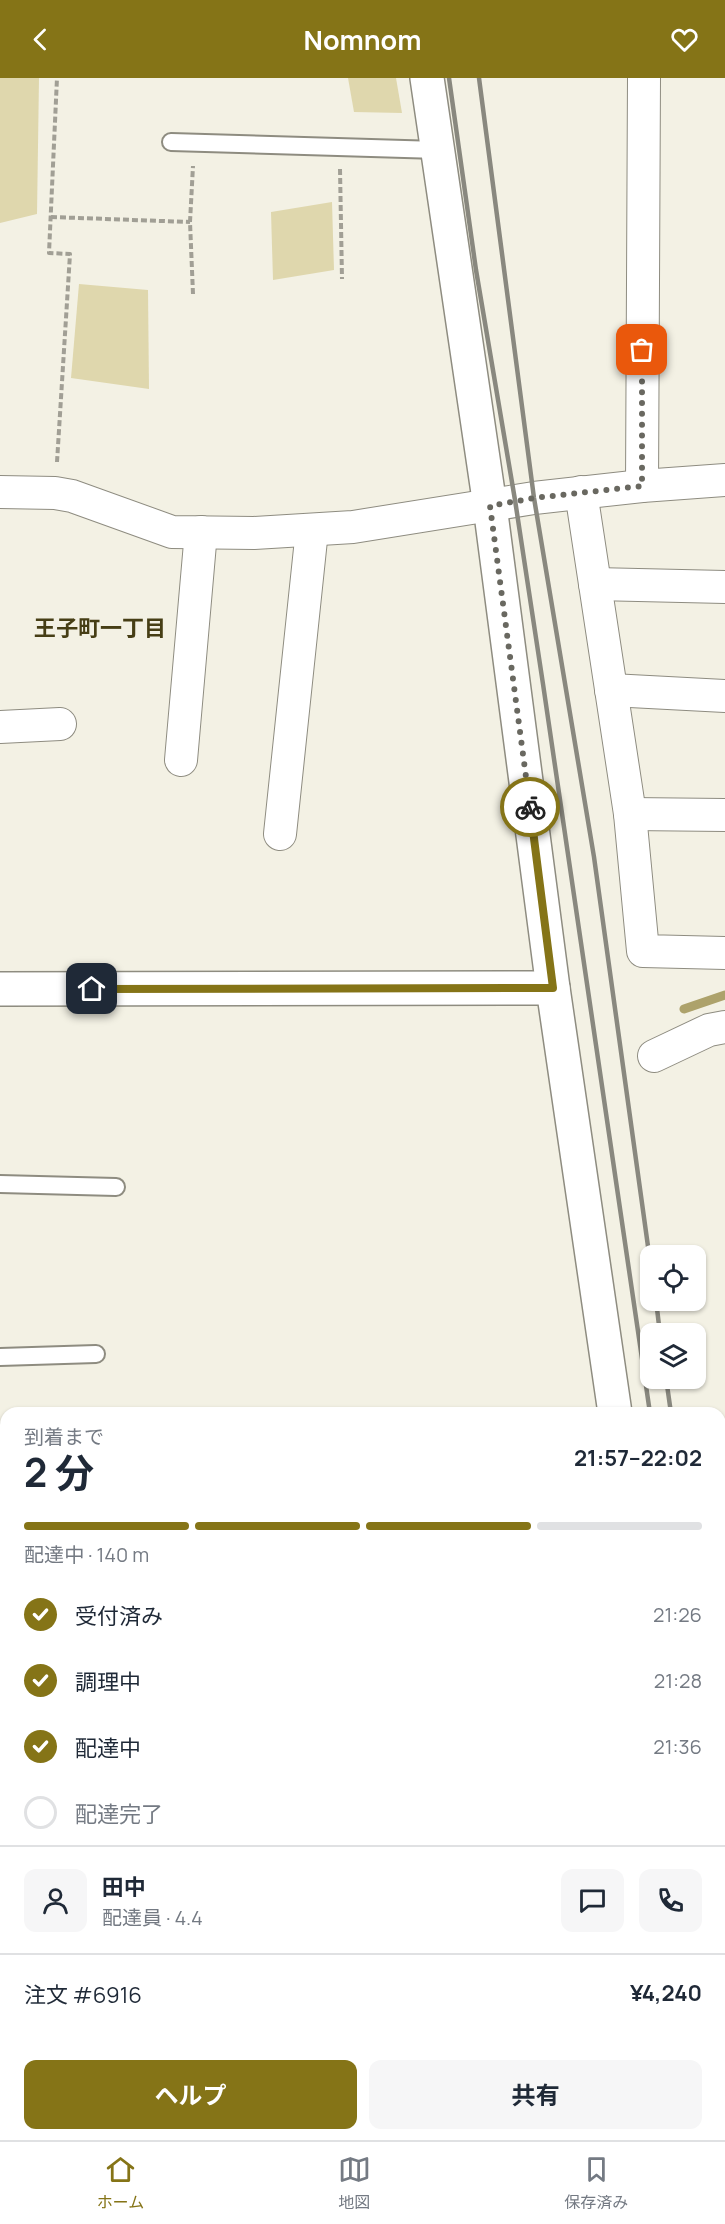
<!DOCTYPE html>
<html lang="ja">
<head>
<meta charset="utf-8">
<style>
  :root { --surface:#fff; --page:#f6f6f7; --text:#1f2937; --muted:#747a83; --line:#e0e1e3; --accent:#857417 }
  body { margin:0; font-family:Manrope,"Noto Sans JP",sans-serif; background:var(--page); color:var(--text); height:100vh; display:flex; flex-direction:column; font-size:22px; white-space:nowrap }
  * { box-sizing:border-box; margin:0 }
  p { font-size:20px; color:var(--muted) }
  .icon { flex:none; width:33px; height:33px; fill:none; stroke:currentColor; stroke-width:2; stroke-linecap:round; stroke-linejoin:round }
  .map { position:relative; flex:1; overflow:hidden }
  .drawer { position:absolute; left:0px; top:1329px; width:726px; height:734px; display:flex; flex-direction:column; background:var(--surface); border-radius:18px 18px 0 0; box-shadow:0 2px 4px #0004 }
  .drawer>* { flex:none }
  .controls { position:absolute; left:640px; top:1167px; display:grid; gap:12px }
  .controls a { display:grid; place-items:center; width:66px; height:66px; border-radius:12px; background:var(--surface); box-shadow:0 2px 4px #0004; font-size:30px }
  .pin { position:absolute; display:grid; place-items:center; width:51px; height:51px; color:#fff; margin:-26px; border-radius:12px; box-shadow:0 3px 9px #0006 }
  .courier { position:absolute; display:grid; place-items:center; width:60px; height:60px; margin:-30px; border:4px solid #857417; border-radius:50%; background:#fff; color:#222; box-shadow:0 2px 8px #0007 }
  .head em { font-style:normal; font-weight:700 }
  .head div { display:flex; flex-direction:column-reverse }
  .head { display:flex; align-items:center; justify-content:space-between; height:102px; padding:0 24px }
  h1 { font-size:39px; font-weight:700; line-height:45px }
  .bar { display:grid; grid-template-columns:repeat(4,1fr); gap:9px 6px; align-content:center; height:72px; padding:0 24px }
  .bar i { height:8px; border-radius:4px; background:var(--line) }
  .bar .active { background:var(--accent) }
  .bar p { grid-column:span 4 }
  .line { display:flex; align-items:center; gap:15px; padding:0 24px; border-top:2px solid var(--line) }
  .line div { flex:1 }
  .round { display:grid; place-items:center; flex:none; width:63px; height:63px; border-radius:12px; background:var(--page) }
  ol { padding:0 24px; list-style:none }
  li { display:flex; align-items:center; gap:18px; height:66px }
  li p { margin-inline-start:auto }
  li .icon { padding:6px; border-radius:50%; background:var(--accent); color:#fff; stroke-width:4 }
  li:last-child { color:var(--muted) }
  li i { width:33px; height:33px; border:3px solid var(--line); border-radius:50% }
  .primary-button { display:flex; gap:12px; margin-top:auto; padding:12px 24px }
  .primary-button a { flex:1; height:69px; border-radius:12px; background:var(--accent); color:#fff; font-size:24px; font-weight:700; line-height:69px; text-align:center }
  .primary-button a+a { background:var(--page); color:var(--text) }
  header { display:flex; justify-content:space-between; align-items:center; height:78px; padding:0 24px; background:var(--accent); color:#fff; font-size:27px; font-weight:700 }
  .menu { display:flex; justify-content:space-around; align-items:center; height:84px; border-top:2px solid var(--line); background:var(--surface); font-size:16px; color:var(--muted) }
  .menu a { display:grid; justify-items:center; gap:3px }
  .menu .active { color:var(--accent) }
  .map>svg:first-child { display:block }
</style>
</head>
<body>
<header><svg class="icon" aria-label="back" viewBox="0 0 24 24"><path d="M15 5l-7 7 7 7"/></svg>Nomnom<svg class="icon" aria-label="heart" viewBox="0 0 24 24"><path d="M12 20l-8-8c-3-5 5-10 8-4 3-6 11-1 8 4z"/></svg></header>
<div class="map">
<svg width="725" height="2062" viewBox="0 0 725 2062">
  <rect width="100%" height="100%" fill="#f3f1e4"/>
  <g fill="#dfd7ad">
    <polygon points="0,0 39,0 37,136 0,145"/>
    <polygon points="348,0 396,0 402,35 354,34"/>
    <polygon points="332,124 334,192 273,202 271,134"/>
    <polygon points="79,206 148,212 149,311 71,300"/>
  </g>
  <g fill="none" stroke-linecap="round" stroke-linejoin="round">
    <polyline stroke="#ada26b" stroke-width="9" points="684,931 725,917"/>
    <g stroke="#8e8c80" stroke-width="20">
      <g id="service">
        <polyline points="171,64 438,72"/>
        <polyline points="0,1106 116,1109"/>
        <polyline points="0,1279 96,1276"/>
      </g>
    </g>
    <g stroke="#8e8c80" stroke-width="34">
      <g id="minor">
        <polyline points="642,408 644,0"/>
        <polyline points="0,414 55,415 72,418 172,454 254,455 353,449 534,420 642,408 725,402"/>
        <polyline points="581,414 630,736 643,873 725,875"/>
        <polyline points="595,506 725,509"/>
        <polyline points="611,612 725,618"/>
        <polyline points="0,649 60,646"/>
        <polyline points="181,682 201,454"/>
        <polyline points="630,736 725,737"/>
        <polyline points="280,756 312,452"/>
        <polyline points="654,978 709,952 725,949"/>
        <polyline points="720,1867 725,1867"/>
        <polyline points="0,1900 6,1900"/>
      </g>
    </g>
    <g stroke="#8e8c80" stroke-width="36">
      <g id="tertiary">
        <polyline points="427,0 490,428 553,910 615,1335"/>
        <polyline points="0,911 553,910"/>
        <polyline points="716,2056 717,2062"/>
      </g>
    </g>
    <g stroke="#a19f95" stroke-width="4" stroke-dasharray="6 3" stroke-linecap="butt">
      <polyline points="340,91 342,201"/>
      <polyline points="51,139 190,144"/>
      <polyline points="193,216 190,144 193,88"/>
      <polyline points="57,384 70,176 49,175 57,0"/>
    </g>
    <use href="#service" stroke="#fff" stroke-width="16"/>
    <use href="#minor" stroke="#fff" stroke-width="32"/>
    <use href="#tertiary" stroke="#fff" stroke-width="33"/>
    <g stroke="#89887f" stroke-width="4.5">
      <polyline points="449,0 476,192 515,422 543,606 650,1335"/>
      <polyline points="479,0 534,420 594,779 651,1190"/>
      <polyline points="656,1222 660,1256"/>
      <polyline points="666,1300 671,1335"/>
      <polyline points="720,1685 725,1721"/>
      <polyline points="720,1814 725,1848"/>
    </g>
  </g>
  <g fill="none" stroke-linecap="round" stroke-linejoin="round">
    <polyline stroke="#696860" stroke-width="6" stroke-dasharray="0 10.8" points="530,729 490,428 534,420 642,408 642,272"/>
    <polyline stroke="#857417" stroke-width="8" points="92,911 553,910 530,729"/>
  </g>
  <g text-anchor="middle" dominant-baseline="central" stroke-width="4.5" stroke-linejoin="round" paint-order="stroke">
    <g font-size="22" font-weight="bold" fill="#463e15" stroke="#f3f1e4">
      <text x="100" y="550">王子町一丁目</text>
    </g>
  </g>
</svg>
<div class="controls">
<a><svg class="icon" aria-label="locate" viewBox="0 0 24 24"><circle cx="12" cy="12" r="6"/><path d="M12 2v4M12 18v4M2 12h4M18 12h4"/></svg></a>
<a><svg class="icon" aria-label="layers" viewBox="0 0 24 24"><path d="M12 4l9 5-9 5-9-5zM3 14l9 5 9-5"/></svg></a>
</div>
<div class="pin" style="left:642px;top:272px;background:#ea580c"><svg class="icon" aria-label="bag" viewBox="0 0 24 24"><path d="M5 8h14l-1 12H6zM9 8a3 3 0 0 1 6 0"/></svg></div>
<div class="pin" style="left:92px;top:911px;background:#1f2937"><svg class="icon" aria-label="home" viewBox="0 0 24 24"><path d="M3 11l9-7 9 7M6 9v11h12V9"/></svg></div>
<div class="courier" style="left:530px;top:729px"><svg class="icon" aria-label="bike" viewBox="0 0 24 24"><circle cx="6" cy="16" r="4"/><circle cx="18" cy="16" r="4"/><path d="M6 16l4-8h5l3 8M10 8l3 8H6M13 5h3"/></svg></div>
<section class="drawer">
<div class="head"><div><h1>2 分</h1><p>到着まで</p></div><em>21:57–22:02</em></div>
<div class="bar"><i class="active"></i><i class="active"></i><i class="active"></i><i></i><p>配達中 · 140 m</p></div>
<ol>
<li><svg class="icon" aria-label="check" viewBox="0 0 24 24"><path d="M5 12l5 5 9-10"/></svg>受付済み<p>21:26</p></li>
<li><svg class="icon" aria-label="check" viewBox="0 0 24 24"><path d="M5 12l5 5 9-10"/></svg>調理中<p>21:28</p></li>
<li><svg class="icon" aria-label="check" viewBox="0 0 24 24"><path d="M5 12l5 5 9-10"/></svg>配達中<p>21:36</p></li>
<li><i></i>配達完了</li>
</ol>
<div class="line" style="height:108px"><a class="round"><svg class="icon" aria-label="person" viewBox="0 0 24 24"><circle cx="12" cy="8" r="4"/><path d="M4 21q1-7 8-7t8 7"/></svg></a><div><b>田中</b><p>配達員 · 4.4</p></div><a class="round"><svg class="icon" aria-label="chat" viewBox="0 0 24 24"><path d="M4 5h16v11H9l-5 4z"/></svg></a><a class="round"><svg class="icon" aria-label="phone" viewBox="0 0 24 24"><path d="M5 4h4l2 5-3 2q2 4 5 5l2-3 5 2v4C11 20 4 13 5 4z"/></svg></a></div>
<div class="line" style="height:78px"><div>注文 #6916</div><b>¥4,240</b></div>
<div class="primary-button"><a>ヘルプ</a><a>共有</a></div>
</section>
</div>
<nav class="menu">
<a class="active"><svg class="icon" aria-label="home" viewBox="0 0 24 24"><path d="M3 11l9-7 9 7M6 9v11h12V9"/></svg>ホーム</a>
<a><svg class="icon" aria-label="map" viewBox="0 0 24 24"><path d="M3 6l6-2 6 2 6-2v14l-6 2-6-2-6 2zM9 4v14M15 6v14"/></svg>地図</a>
<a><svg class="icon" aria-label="saved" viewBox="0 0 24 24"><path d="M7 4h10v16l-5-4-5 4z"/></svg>保存済み</a>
</nav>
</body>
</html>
